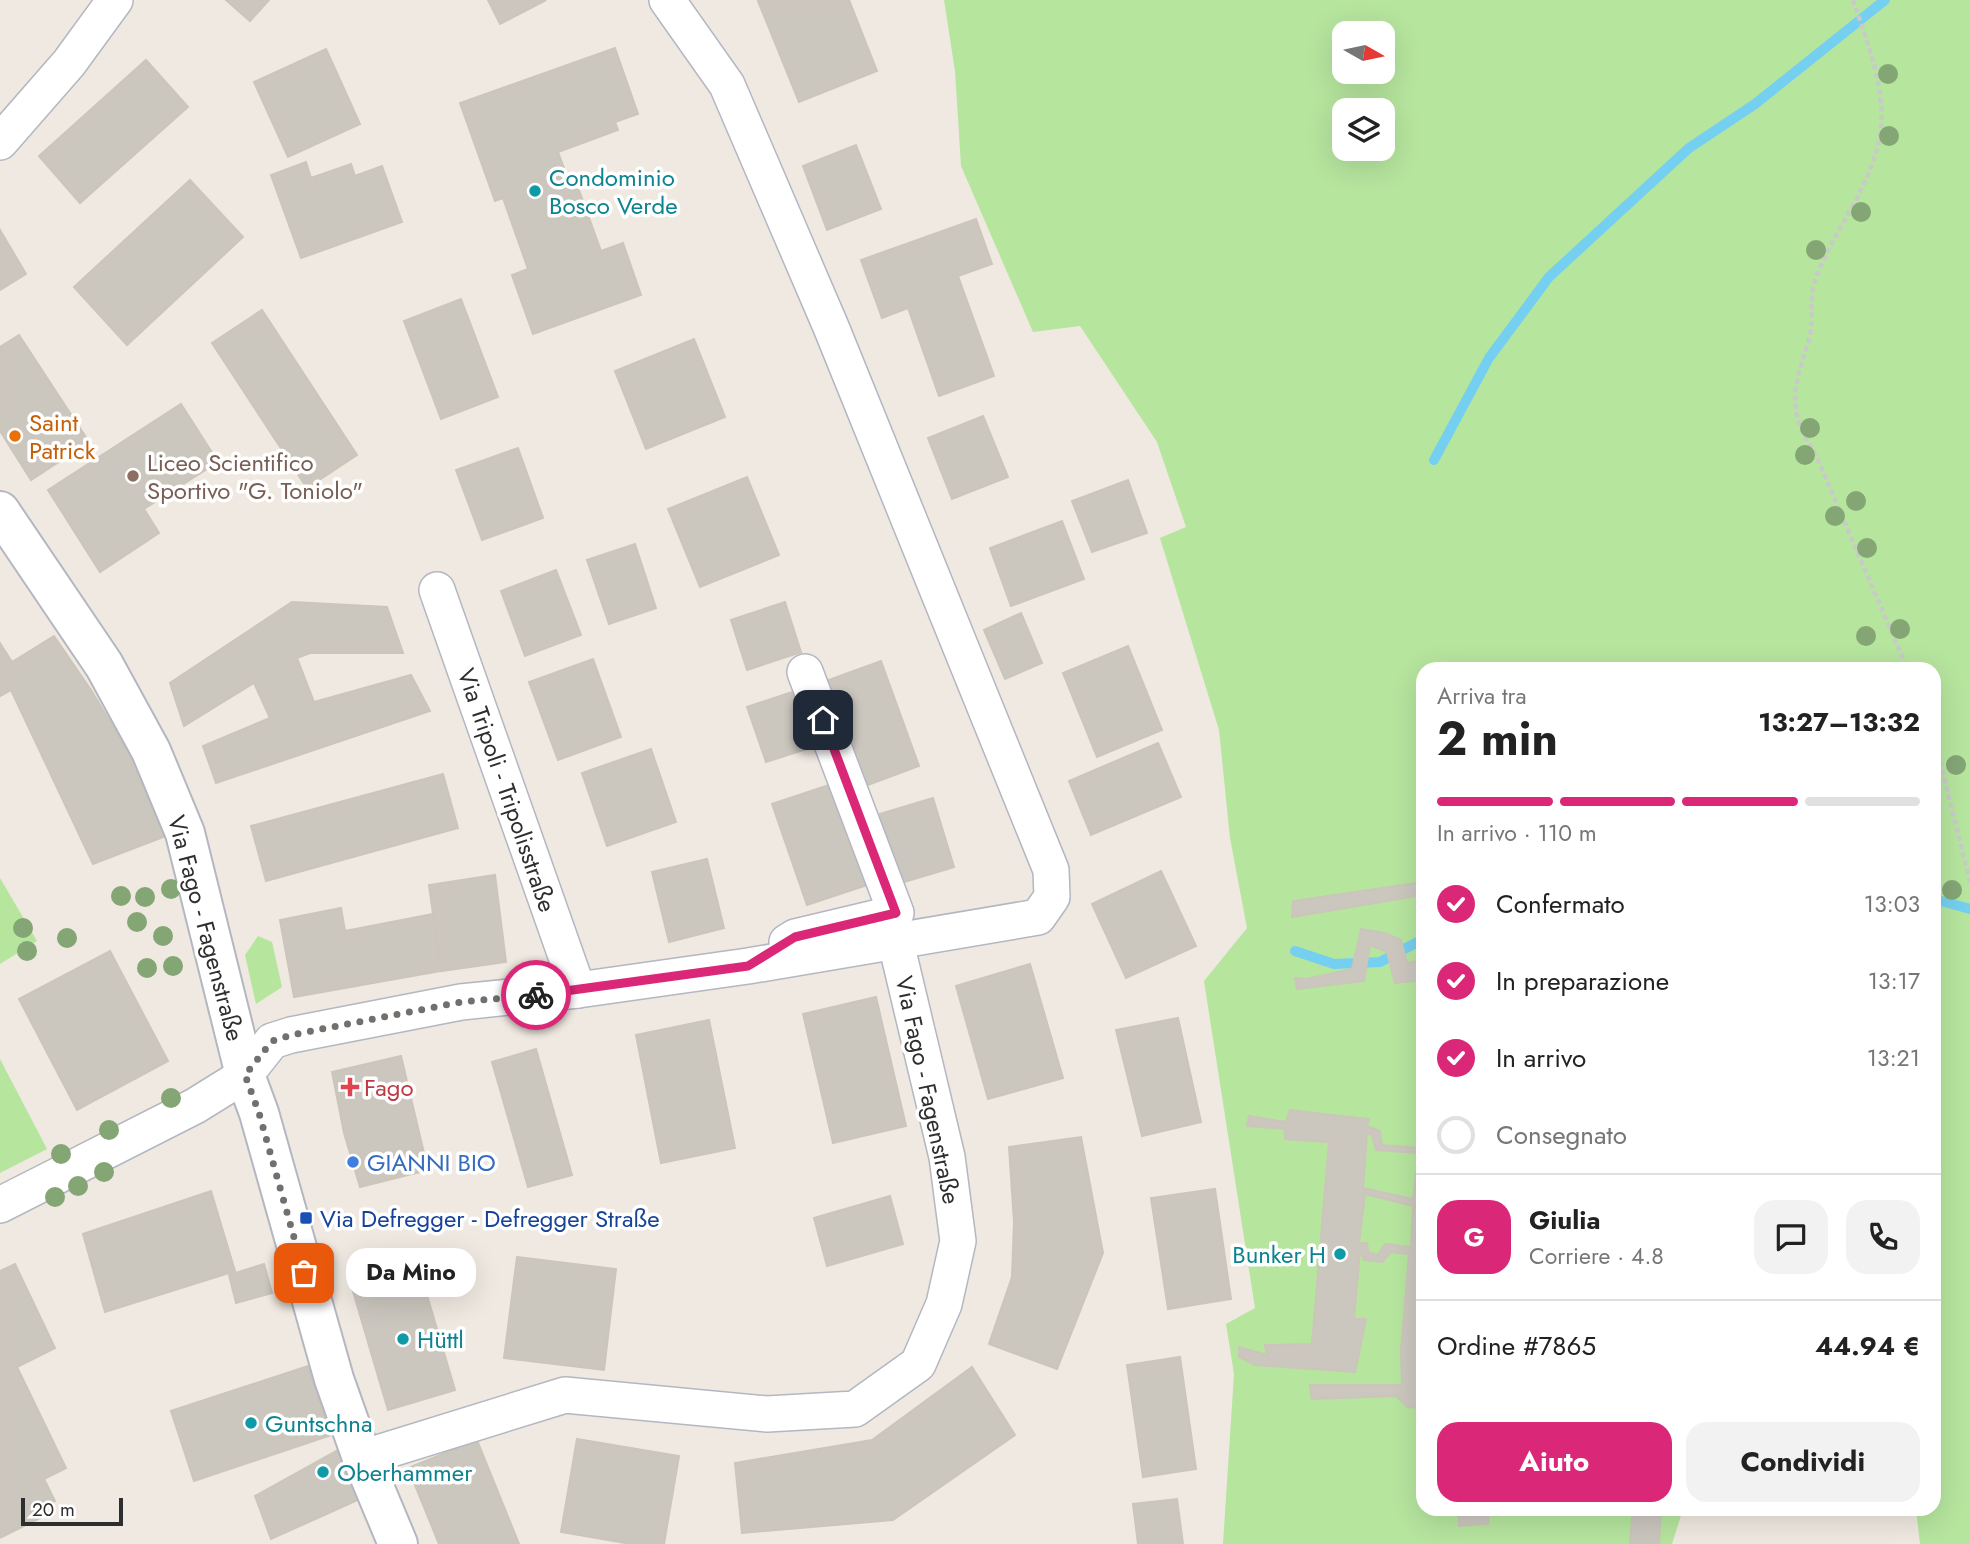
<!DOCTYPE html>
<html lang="it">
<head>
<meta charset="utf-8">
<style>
  :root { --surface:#fff; --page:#f2f2f2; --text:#222; --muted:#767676; --line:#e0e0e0; --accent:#db2777 }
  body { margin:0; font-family:Jost,sans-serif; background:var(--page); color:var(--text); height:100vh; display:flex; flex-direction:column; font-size:26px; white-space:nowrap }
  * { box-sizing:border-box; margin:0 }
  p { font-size:23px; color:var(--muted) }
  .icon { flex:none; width:38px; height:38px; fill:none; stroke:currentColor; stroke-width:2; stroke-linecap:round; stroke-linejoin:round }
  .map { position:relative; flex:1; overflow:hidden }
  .sheet { position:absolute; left:1416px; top:662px; width:525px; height:854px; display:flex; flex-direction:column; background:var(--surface); border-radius:21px; box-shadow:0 7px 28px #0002 }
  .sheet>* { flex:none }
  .needle { width:46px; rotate:99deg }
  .buttons { position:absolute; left:1332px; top:21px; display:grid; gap:14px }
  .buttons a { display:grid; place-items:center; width:63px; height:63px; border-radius:14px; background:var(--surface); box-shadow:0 7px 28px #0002; font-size:35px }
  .scale { position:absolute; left:21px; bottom:18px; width:102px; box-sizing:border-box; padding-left:7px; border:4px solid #2e2e2e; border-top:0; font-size:19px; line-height:24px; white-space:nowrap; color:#2e2e2e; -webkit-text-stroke:5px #fff; paint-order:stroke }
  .pin { position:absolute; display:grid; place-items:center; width:60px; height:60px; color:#fff; margin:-30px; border-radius:14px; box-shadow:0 4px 10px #0006 }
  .courier { position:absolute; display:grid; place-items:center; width:70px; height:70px; margin:-35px; border:5px solid #db2777; border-radius:50%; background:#fff; color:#222; box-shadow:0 2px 9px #0007 }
  .bubble { position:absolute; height:49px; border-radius:21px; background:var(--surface); box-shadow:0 7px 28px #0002; font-size:23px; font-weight:700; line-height:49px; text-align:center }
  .headline em { font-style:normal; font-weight:700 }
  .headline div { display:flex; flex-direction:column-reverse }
  .headline { display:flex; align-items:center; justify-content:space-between; height:119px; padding:0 21px }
  h1 { font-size:46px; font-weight:700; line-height:52px }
  .bar { display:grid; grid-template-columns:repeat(4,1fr); gap:10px 7px; align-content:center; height:84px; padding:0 21px }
  .bar i { height:9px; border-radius:5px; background:var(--line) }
  .bar .on { background:var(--accent) }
  .bar p { grid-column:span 4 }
  .line { display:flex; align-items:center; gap:18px; padding:0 21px; border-top:2px solid var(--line) }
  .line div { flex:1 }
  .round { display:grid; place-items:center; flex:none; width:74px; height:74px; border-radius:21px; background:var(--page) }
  ol { padding:0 21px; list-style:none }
  li { display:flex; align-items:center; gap:21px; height:77px }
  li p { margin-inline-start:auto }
  li .icon { padding:7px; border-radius:50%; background:var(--accent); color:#fff; stroke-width:4 }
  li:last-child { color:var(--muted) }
  li i { width:38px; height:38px; border:4px solid var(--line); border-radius:50% }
  .primary-button { display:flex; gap:14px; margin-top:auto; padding:14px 21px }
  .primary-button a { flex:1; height:80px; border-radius:21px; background:var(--accent); color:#fff; font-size:28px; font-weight:700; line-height:80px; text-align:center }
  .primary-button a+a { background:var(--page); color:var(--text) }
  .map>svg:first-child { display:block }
</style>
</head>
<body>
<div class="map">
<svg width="1970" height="1544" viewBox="0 0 1970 1544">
  <rect width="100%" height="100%" fill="#efe9e1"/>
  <g fill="#b6e59e" fill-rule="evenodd">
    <path d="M944 0H1970V1544H1920L1916 1509 1934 1508V668H1423V1508L1683 1509 1672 1544H1223L1234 1374 1226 1324 1255 1308 1204 981 1247 928 1230 838 1219 730 1160 538 1186 527 1157 442 1080 326 1033 332 961 166 955 71ZM1344 33H1382V72H1344ZM1344 110H1382V149H1344Z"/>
    <polygon points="0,878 37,941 0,964"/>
    <polygon points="258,936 272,942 282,987 256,1004 245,955"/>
    <polygon points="0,1059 47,1149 0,1173"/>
  </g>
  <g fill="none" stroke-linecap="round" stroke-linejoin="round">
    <g stroke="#75cff0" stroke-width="10">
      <polyline points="1434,460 1489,358 1549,277 1689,148 1755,104 1885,0"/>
      <polyline points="1934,899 1970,909"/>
      <polyline points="1295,951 1334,964 1380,962 1423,939"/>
    </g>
  </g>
  <g fill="#cbc7bf" stroke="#cbc5ba" stroke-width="2" fill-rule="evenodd">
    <polygon points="226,0 269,0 250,21"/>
    <polygon points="488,0 546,0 500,24"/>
    <polygon points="761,0 849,0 877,71 799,102 758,1"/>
    <polygon points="615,48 638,114 615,122 618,130 558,152 570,184 576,182 601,251 623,243 641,295 533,334 512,275 528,269 503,198 495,201 460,103"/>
    <polygon points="326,49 360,124 288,157 254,82"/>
    <polygon points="146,60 188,107 80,203 39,156"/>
    <polygon points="856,145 881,209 827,230 803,166"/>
    <polygon points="306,162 311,178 351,164 355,176 382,166 402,222 301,258 271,175"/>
    <polygon points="190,180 243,237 127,345 74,287"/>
    <polygon points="976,219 992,264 958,276 994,376 939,396 908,308 882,318 861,260"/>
    <polygon points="0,230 26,274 0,290"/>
    <polygon points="461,299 498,397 441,419 404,321"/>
    <polygon points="262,310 357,455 307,488 212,343"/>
    <polygon points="19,335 89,442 31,480 0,431 0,347"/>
    <polygon points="694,339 725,417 646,449 615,371"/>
    <polygon points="181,404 218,462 144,509 159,533 100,572 48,490"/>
    <polygon points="983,416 1008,477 952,499 928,438"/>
    <polygon points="518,448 543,518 482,540 456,470"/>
    <polygon points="747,477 779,555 700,587 668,509"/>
    <polygon points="1128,480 1147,533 1092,552 1072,501"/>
    <polygon points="1062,521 1084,579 1011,606 990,548"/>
    <polygon points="635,544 656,608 609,624 587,560"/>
    <polygon points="556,570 581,635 525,656 501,591"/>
    <polygon points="292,602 387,607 403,653 310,653 297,658 314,702 411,675 430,711 216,783 203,746 270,718 254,683 184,726 170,683"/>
    <polygon points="785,602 801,652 747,670 731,620"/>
    <polygon points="1021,613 1042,663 1005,679 984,630"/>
    <polygon points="54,636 91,690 132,758 166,836 93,864 11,690 0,696 0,643 12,662"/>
    <polygon points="1128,646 1162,730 1097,757 1063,673"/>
    <polygon points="593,659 621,737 558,760 529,682"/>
    <polygon points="881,661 919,766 860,788 823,682"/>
    <polygon points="804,688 822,744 766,762 747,707"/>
    <polygon points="1158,743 1181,797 1091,835 1069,781"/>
    <polygon points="651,749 676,822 607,846 582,773"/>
    <polygon points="443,774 458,828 266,881 251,826"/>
    <polygon points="835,783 870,884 807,905 772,804"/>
    <polygon points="933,798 954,867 901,883 880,814"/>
    <polygon points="707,859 724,928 669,942 652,872"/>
    <polygon points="1161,871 1196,946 1126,978 1092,904"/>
    <polygon points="495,875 506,962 441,971 429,885"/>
    <polygon points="1423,882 1423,895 1292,917 1293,901"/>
    <polygon points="341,908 345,931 433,914 441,971 294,997 280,920"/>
    <polygon points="1361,929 1385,933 1401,940 1407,963 1423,960 1423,980 1395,983 1387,952 1370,945 1364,981 1297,989 1295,978 1307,979 1352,969"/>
    <polygon points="110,951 168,1061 77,1110 19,999"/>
    <polygon points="1030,964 1063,1078 988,1099 956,986"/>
    <polygon points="876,997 906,1126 833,1143 803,1014"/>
    <polygon points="1178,1018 1201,1122 1142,1136 1116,1030"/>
    <polygon points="709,1020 735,1148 661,1163 636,1035"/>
    <polygon points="536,1049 572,1175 528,1187 492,1062"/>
    <polygon points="401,1056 428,1170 360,1187 344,1133 332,1072"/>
    <path d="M1423 1100V1408L1407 1407 1396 1396 1312 1399 1310 1385H1402L1401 1350 1409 1254 1391 1252 1382 1262 1364 1260 1360 1250 1354 1319H1366L1355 1372 1255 1365 1239 1357V1347L1267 1355 1265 1345 1312 1344 1329 1142 1285 1139V1129L1247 1126 1249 1116 1286 1122 1290 1110 1369 1119 1367 1126 1380 1131 1382 1145 1420 1148ZM1367 1133 1372 1135 1376 1150 1419 1153 1413 1199 1363 1188ZM1365 1194 1413 1206 1411 1247 1385 1244 1378 1255 1368 1252 1367 1243H1359Z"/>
    <polygon points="1081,1137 1103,1253 1057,1369 989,1344 1012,1277 1014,1222 1009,1147"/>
    <polygon points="1215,1189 1231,1299 1168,1309 1151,1198"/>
    <polygon points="211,1191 235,1271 105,1312 83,1234"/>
    <polygon points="890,1196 903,1244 827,1266 814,1218"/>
    <polygon points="517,1257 616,1269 604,1370 504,1358"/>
    <polygon points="15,1264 55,1348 17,1367 66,1468 44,1479 55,1501 42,1507 46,1515 0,1538 0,1271"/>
    <polygon points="264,1264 272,1293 236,1303 229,1275"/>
    <polygon points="419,1268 455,1390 388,1410 352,1288"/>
    <polygon points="1180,1357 1196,1469 1143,1477 1127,1365"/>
    <polygon points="308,1366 331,1435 194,1481 171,1411"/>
    <polygon points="972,1367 1015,1435 893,1520 742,1533 735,1463 872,1440"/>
    <polygon points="577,1439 679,1456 664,1544 631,1544 561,1532"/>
    <polygon points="477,1440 519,1544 439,1544 408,1468"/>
    <polygon points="340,1449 360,1499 271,1539 255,1496"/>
    <polygon points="1177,1499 1183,1544 1138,1544 1133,1504"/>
    <polygon points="1459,1508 1489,1508 1488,1524 1459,1526"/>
    <polygon points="1633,1508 1661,1508 1659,1544 1630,1544"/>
  </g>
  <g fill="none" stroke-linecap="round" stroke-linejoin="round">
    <g stroke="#b4b7c1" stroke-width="38">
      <g id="street">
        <polyline points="0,142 69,63 115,0"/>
        <polyline points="437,590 578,990"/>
        <polyline points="787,942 795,937 896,913 805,672"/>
        <polyline points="0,1205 195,1106 245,1075 272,1041 291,1035 461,1002 578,990 748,966 1038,917 1052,897 1051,870 831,327 727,85 667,0"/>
        <polyline points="362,1458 565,1395 767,1414 855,1409 918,1364 944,1304 958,1241 947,1157 896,943"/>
      </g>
    </g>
    <g stroke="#b4b7c1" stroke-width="42">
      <polyline id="secondary" points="0,511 104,665 151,751 185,833 245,1075 259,1113 334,1379 362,1458 398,1544"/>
    </g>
    <g stroke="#c9c9c9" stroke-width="4.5" stroke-dasharray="5 3.5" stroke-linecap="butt">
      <path d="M1853 0C1867 42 1887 89 1880 135 1871 189 1833 230 1815 280 1808 301 1815 322 1808 343 1793 390 1786 409 1815 453L1907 668"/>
      <polyline points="1934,737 1970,882"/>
    </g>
    <use href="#street" stroke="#fff" stroke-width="35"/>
    <use href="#secondary" stroke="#fff" stroke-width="38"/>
  </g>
  <g fill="#84a574">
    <circle cx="1888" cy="74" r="10"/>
    <circle cx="1889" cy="136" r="10"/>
    <circle cx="1861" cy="212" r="10"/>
    <circle cx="1816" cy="250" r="10"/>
    <circle cx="1810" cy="428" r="10"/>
    <circle cx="1805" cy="455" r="10"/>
    <circle cx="1856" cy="501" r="10"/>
    <circle cx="1835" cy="516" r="10"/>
    <circle cx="1867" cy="548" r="10"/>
    <circle cx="1900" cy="629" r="10"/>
    <circle cx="1866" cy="636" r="10"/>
    <circle cx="1956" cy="765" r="10"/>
    <circle cx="171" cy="889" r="10"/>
    <circle cx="1952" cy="890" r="10"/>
    <circle cx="121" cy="896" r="10"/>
    <circle cx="145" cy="897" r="10"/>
    <circle cx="137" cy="922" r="10"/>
    <circle cx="23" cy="928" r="10"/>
    <circle cx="163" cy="936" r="10"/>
    <circle cx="67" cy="938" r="10"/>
    <circle cx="27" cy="951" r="10"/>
    <circle cx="173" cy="966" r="10"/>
    <circle cx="147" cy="968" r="10"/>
    <circle cx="171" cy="1098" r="10"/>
    <circle cx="109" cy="1130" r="10"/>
    <circle cx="61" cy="1154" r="10"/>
    <circle cx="104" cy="1172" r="10"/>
    <circle cx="78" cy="1186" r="10"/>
    <circle cx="55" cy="1197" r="10"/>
  </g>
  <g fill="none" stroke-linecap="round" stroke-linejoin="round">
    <polyline stroke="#726f6d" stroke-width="7" stroke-dasharray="0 12.6" points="304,1273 259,1113 245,1075 272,1041 291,1035 461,1002 536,995"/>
    <polyline stroke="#db2777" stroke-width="9" points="536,995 748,966 795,937 896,913 823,720"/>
  </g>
  <g fill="#0f9aa8" stroke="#fff" stroke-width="2.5">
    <circle cx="535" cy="191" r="7"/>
    <circle cx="1340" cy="1254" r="7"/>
    <circle cx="403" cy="1339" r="7"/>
    <circle cx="251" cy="1423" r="7"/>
    <circle cx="323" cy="1472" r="7"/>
  </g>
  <circle fill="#e8710a" stroke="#fff" stroke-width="2.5" cx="15" cy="436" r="7"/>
  <circle fill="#8d6e63" stroke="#fff" stroke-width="2.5" cx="133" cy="476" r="7"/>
  <path fill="#e0444e" stroke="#fff" stroke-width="2.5" d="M346.5 1076.5h7v7h7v7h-7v7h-7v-7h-7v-7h7z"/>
  <circle fill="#3f7fe0" stroke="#fff" stroke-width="2.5" cx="353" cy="1162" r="7"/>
  <rect fill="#1a4fb4" stroke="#fff" stroke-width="2.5" x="299" y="1211" width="14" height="14" rx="3.5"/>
  <g text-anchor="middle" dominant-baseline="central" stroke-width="7" stroke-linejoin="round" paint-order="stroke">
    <g font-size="24" fill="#0d838f" stroke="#fff" text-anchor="start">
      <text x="549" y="177">Condominio<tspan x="549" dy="28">Bosco Verde</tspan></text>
      <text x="1326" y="1254" text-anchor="end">Bunker H</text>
      <text x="417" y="1339">Hüttl</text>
      <text x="265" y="1423">Guntschna</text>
      <text x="337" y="1472">Oberhammer</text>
    </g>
    <g font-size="24" fill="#c56008" stroke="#fff" text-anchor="start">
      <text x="29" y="422">Saint<tspan x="29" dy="28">Patrick</tspan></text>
    </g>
    <g font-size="24" fill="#785e54" stroke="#fff" text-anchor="start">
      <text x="147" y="462">Liceo Scientifico<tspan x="147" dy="28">Sportivo "G. Toniolo"</tspan></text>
    </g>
    <g font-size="24" fill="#2e2e2e" stroke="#fff">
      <text transform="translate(507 790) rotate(71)">Via Tripoli - Tripolisstraße</text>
      <text transform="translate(206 928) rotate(75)">Via Fago - Fagenstraße</text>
      <text transform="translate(928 1090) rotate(78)">Via Fago - Fagenstraße</text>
    </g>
    <g font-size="24" fill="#be3a42" stroke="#fff" text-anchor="start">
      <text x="364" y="1087">Fago</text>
    </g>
    <g font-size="24" fill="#366cbe" stroke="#fff" text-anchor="start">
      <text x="367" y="1162">GIANNI BIO</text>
    </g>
    <g font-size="24" fill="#164399" stroke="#fff" text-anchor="start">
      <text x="320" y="1218">Via Defregger - Defregger Straße</text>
    </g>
  </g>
</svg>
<div class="buttons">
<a><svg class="needle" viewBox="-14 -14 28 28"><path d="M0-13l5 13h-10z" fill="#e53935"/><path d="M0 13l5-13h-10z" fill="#767676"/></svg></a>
<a><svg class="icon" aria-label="layers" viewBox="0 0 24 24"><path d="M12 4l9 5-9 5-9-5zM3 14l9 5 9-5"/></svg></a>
</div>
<div class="scale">20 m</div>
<div class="pin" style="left:304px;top:1273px;background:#ea580c"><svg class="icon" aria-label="bag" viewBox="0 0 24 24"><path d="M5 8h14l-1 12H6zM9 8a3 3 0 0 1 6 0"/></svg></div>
<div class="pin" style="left:823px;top:720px;background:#1f2937"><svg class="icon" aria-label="home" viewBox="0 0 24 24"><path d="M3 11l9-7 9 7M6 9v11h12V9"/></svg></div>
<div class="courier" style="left:536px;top:995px"><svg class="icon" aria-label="bike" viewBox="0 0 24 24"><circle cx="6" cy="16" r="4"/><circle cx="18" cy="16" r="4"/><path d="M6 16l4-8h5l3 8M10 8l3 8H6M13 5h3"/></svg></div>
<div class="bubble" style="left:346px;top:1248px;width:130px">Da Mino</div>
<section class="sheet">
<div class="headline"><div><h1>2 min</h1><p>Arriva tra</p></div><em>13:27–13:32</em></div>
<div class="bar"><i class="on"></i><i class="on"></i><i class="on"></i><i></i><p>In arrivo · 110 m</p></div>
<ol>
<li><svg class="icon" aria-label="check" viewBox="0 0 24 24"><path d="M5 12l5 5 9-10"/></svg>Confermato<p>13:03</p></li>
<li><svg class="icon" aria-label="check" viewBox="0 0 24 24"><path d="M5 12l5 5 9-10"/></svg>In preparazione<p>13:17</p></li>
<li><svg class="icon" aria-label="check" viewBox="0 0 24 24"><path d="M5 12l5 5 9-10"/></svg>In arrivo<p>13:21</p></li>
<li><i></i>Consegnato</li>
</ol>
<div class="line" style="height:126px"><b class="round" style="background:var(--accent);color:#fff">G</b><div><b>Giulia</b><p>Corriere · 4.8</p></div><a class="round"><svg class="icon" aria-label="chat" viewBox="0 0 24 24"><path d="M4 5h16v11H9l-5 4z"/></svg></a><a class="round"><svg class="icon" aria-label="phone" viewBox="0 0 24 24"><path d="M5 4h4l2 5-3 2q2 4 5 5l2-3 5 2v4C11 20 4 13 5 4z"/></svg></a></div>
<div class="line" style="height:91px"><div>Ordine #7865</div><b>44.94 €</b></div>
<div class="primary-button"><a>Aiuto</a><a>Condividi</a></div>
</section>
</div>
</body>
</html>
